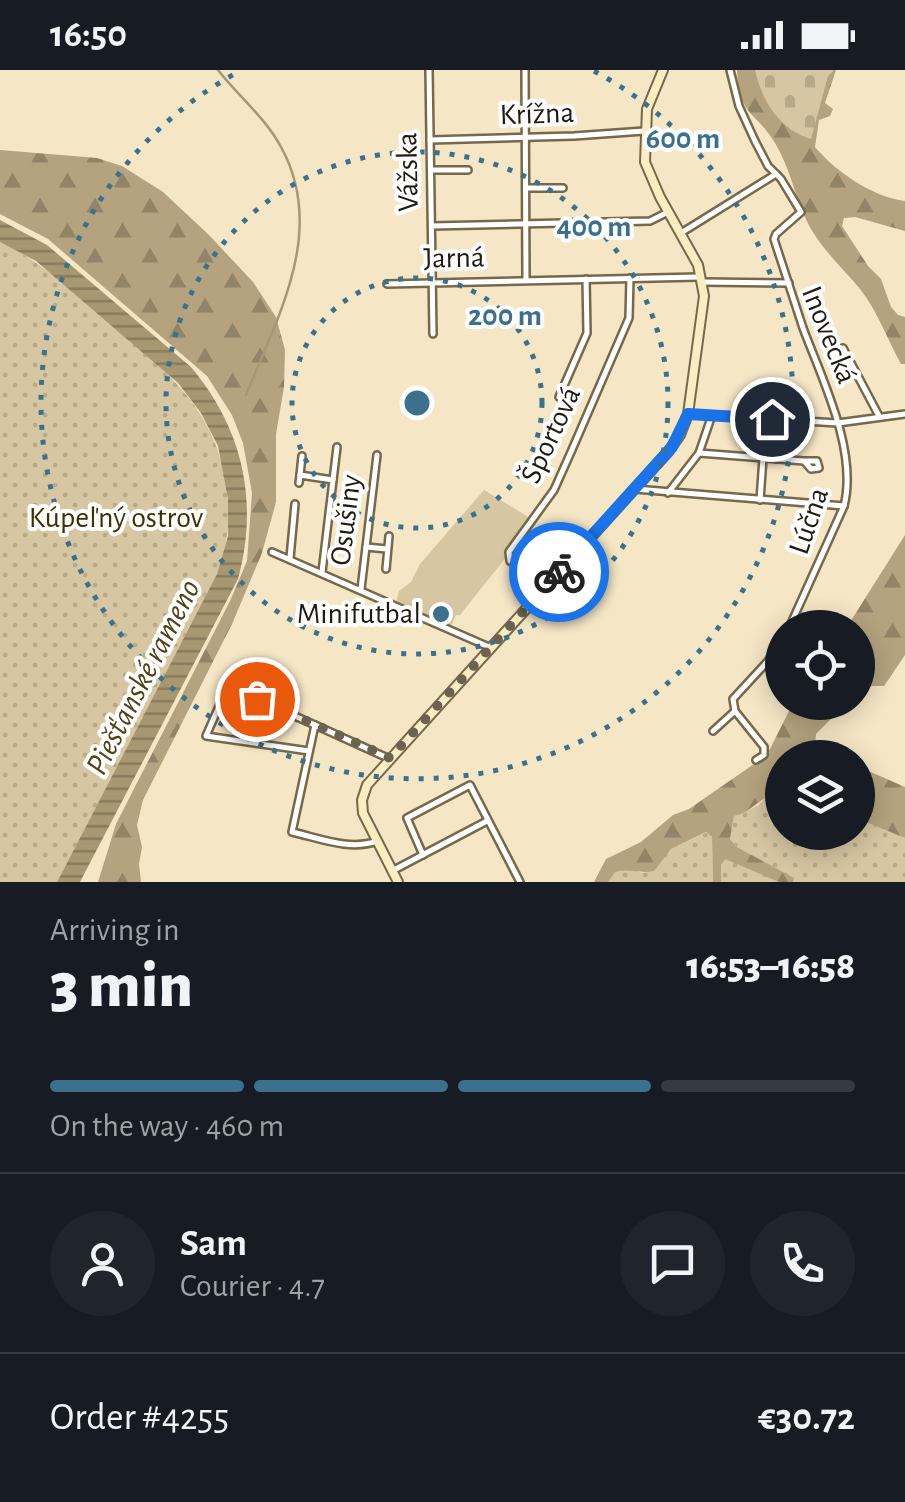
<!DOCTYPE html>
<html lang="en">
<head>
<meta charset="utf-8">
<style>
  :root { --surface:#171b24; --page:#20242c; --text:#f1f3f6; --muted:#9ea1a6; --line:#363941; --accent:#3b718c }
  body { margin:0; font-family:"Alegreya Sans",sans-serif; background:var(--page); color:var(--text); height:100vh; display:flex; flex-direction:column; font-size:38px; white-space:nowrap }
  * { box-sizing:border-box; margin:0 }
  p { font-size:32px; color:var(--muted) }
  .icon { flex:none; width:55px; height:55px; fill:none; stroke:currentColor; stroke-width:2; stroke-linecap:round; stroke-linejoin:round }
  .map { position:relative; height:812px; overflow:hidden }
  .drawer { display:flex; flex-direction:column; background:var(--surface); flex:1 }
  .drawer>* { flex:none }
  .controls { position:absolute; left:765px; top:540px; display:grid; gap:20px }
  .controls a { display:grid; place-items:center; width:110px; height:110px; border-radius:50%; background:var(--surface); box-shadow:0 5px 25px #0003; font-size:50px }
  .pin { position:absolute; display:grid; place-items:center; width:85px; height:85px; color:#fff; margin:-42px; border:5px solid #fff; border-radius:50%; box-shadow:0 2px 10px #0007 }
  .courier { position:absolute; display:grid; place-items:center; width:100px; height:100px; margin:-50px; border:8px solid #1a73e8; border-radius:50%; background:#fff; color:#222; box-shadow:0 2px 12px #0007 }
  .summary em { font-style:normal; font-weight:800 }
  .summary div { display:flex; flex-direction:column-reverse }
  .summary { display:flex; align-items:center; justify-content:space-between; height:170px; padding:0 50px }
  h1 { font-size:65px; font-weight:800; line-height:75px }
  .bar { display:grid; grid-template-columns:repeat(4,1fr); gap:15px 10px; align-content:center; height:120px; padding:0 50px }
  .bar i { height:12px; border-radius:8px; background:var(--line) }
  .bar .on { background:var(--accent) }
  .bar p { grid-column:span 4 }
  .line { display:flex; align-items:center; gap:25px; padding:0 50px; border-top:2px solid var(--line) }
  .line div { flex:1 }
  .round { display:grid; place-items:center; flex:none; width:105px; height:105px; border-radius:52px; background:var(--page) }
  .status { display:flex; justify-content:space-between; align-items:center; height:70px; padding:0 50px; background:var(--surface); direction:ltr }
  .status svg { height:28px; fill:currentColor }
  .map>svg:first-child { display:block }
</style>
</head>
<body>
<div class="status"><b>16:50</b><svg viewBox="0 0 49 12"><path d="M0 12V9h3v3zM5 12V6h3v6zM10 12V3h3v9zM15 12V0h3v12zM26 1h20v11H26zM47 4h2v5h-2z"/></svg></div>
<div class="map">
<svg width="905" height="812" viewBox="0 0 905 812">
  <defs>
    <pattern id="grass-dots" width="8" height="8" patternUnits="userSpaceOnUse" patternTransform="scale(2.5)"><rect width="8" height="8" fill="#d6c6a1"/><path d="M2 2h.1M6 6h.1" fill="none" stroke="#b7aa89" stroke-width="1.8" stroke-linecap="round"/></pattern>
    <pattern id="forest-firs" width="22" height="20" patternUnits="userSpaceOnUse" patternTransform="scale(2.5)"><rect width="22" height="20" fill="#b4a37e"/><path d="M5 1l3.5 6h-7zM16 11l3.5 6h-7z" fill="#928466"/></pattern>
    <pattern id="cemetery-stones" width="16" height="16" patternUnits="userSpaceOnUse" patternTransform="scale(2.5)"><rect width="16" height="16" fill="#d6c6a1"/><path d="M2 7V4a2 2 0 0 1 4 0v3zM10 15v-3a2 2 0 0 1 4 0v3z" fill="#b7aa89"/></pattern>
    <pattern id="water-rules" width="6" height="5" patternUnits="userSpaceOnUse" patternTransform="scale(2.5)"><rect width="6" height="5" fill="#a89872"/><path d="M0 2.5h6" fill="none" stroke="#887b5c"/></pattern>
  </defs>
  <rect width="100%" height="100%" fill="#f5e6c5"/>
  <g fill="url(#grass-dots)">
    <path d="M0 172C38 189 68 218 99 245 161 297 217 335 227 421 231 451 227 476 217 504L57 812H0Z"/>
    <polygon points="770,722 782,722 782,762 858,762 858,749 905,768 905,812 793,812 793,808 737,777 730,769 734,746 758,736"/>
    <polygon points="707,762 712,767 713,812 608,812 615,801 628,799 644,803 671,779"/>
    <polygon points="724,789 733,790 779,812 721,812 721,795"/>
  </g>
  <g fill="url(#forest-firs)">
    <path d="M737 0H836L825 33 833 39 830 46 819 50 815 77C836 102 873 127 905 131V161L855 147 844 148 842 156 868 196 881 209 891 237 898 245 905 247V294H901C888 271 877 240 860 219 841 196 816 174 804 145 794 122 789 96 775 73 756 41 739 47 737 0Z"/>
    <polygon points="0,80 97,88 122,96 163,122 209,165 253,212 276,247 285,280 284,317 276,364 276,432 262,483 232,554 143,730 137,755 142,777 139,794 141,812 98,812 116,754 230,531 247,491 252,423 243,373 232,345 207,306 48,169 0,144"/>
    <polygon points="905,465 905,585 884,616 867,616 861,610 858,611 858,558 847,557"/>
    <path d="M793 633H847L816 664 815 676H826L855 687 782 688V722C762 723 754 742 734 746L730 769 737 777 794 808 793 812H779L725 789 721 795V812H713L712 767 706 762 671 779 654 801C640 804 629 798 615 802L608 812H594L606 789 641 772 673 745 689 739 767 685Z"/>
    <polygon points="858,690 864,699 905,717 905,768 858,749"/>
  </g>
  <path fill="url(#cemetery-stones)" d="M755 0H834L828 6 811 69C779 59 762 31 755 0Z"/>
  <polygon fill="#d6c6a1" points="484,420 530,448 503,491 460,545 456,545 451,556 396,533 399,521 411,512 420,494"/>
  <path fill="url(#water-rules)" d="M0 150 47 175 191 297C243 359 259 431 238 509L80 812H57L217 504 228 466V429L218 376 201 343 178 313 36 191 0 172Z"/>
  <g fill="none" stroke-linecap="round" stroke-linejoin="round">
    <path stroke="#a89872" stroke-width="2.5" d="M218 0C238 26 265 47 281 77 327 160 278 246 246 325"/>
    <g stroke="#76694b" stroke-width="10">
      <g id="street">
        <polyline points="429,0 433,264"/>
        <polyline points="525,0 526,210"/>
        <path d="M730 0 739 36 755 71 768 96 781 109 801 142 776 164 774 169C784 199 793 228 803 258 822 309 858 381 844 436L789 558"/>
        <polyline points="430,70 574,66 644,61"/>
        <polyline points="431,100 468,100"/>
        <polyline points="526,118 563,118"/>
        <polyline points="432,156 650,151 668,142"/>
        <polyline points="681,163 776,104"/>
        <polyline points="703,212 789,213"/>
        <polyline points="387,214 699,207"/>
        <polyline points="843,278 879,346"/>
        <polyline points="559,327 587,263 586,209"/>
        <polyline points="688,344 838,353 905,344"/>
        <polyline points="699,383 804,391 811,399 819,398 817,391 804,391"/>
        <polyline points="300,405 302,386"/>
        <polyline points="299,413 300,405 333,410"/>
        <polyline points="635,419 844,436"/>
        <polyline points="668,423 699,383 712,345"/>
        <polyline points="760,430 763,388"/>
        <polyline points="366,477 387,479"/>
        <polyline points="272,482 489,577"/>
        <polyline points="290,488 295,434"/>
        <polyline points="386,499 389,466"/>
        <polyline points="322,502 337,377"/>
        <polyline points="546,515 510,491 509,482 554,420 571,382 629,248 630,208"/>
        <polyline points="361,519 377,385"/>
        <polyline points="713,661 735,641"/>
        <polyline points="309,681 206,666 228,616 315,655"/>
        <polyline points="756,690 764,685 764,677 735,641 733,629 768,591 782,569"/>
        <path d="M377 771C350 781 319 768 292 762L315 655 390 689"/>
        <polyline points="423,785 407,748 470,715 520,812"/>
        <polyline points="392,801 487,751"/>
      </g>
    </g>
    <g stroke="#76694b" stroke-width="12">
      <polyline id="secondary" points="398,812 363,743 362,730 367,715 668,382 680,365 688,344 704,226 698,195 660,127 645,92 647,39 663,0"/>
    </g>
    <use href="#street" stroke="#fff" stroke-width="5"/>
    <use href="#secondary" stroke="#fcecc2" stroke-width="8"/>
  </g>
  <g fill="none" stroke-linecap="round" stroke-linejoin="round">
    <polyline stroke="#6b624f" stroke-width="10" stroke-dasharray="0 18" points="257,629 390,688 559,502"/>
    <polyline stroke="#1a73e8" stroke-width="12" points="559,502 672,377 688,344 772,349"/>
  </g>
  <g fill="none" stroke="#3b718c" stroke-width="5" stroke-dasharray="5 10">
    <circle cx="417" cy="333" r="125"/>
    <circle cx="417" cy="333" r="251"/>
    <path d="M594 1A376 376 0 1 1 240 1"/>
  </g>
  <circle fill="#3b718c" stroke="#fff" stroke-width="4" cx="441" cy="544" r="10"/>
  <g text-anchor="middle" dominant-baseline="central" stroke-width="8" stroke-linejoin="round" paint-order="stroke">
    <g font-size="30" fill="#201b0f" stroke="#fff">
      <text transform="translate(537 44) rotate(-2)">Krížna</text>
      <text transform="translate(408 102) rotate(-91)">Vážska</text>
      <text transform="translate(454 188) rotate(-1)">Jarná</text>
      <text transform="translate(829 265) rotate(68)">Inovecká</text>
      <text transform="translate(551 365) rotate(-65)">Športová</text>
      <text transform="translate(346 450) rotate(-83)">Osušiny</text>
      <text transform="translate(809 451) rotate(-71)">Lúčna</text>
    </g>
    <g font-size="30" fill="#413000" stroke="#fff">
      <text x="116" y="448">Kúpeľný ostrov</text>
    </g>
    <g font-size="30" fill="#201b0f" stroke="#fff" text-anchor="end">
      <text x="421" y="544">Minifutbal</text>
    </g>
    <g font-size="32" font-style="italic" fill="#534111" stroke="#fff">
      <text transform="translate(143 607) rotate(-63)">Piešťanské rameno</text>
    </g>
  </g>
  <circle cx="417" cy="333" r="15" fill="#3b718c" stroke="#fff" stroke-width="5"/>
  <g font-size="30" text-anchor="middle" font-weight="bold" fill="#3b718c" stroke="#fff" stroke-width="8" stroke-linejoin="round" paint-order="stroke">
    <text x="683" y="78">600 m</text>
    <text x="594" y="166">400 m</text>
    <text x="505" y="255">200 m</text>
  </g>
</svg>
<div class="controls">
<a><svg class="icon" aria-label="locate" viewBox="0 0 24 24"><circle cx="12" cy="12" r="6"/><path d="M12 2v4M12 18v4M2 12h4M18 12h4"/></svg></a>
<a><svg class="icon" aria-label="layers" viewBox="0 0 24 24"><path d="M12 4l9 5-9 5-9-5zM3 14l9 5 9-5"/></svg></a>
</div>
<div class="pin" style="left:257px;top:629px;background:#ea580c"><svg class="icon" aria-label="bag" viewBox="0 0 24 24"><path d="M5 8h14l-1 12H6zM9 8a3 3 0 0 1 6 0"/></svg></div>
<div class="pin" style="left:772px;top:349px;background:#1f2937"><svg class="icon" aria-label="home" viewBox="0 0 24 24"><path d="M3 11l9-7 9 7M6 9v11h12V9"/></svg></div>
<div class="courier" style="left:559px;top:502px"><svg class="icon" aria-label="bike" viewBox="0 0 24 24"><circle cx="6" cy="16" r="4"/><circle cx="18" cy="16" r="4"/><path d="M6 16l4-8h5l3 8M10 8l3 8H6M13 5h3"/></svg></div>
</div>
<section class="drawer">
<div class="summary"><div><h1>3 min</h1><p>Arriving in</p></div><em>16:53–16:58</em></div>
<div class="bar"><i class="on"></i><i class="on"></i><i class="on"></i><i></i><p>On the way · 460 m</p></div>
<div class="line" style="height:180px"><a class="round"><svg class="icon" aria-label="person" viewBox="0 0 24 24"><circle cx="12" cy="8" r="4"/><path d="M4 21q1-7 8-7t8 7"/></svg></a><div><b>Sam</b><p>Courier · 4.7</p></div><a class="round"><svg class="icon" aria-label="chat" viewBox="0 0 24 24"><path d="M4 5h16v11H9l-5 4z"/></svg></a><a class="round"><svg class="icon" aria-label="phone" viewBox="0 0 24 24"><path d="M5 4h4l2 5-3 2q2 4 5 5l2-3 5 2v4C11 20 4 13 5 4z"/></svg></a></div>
<div class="line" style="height:130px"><div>Order #4255</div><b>€30.72</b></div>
</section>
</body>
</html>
